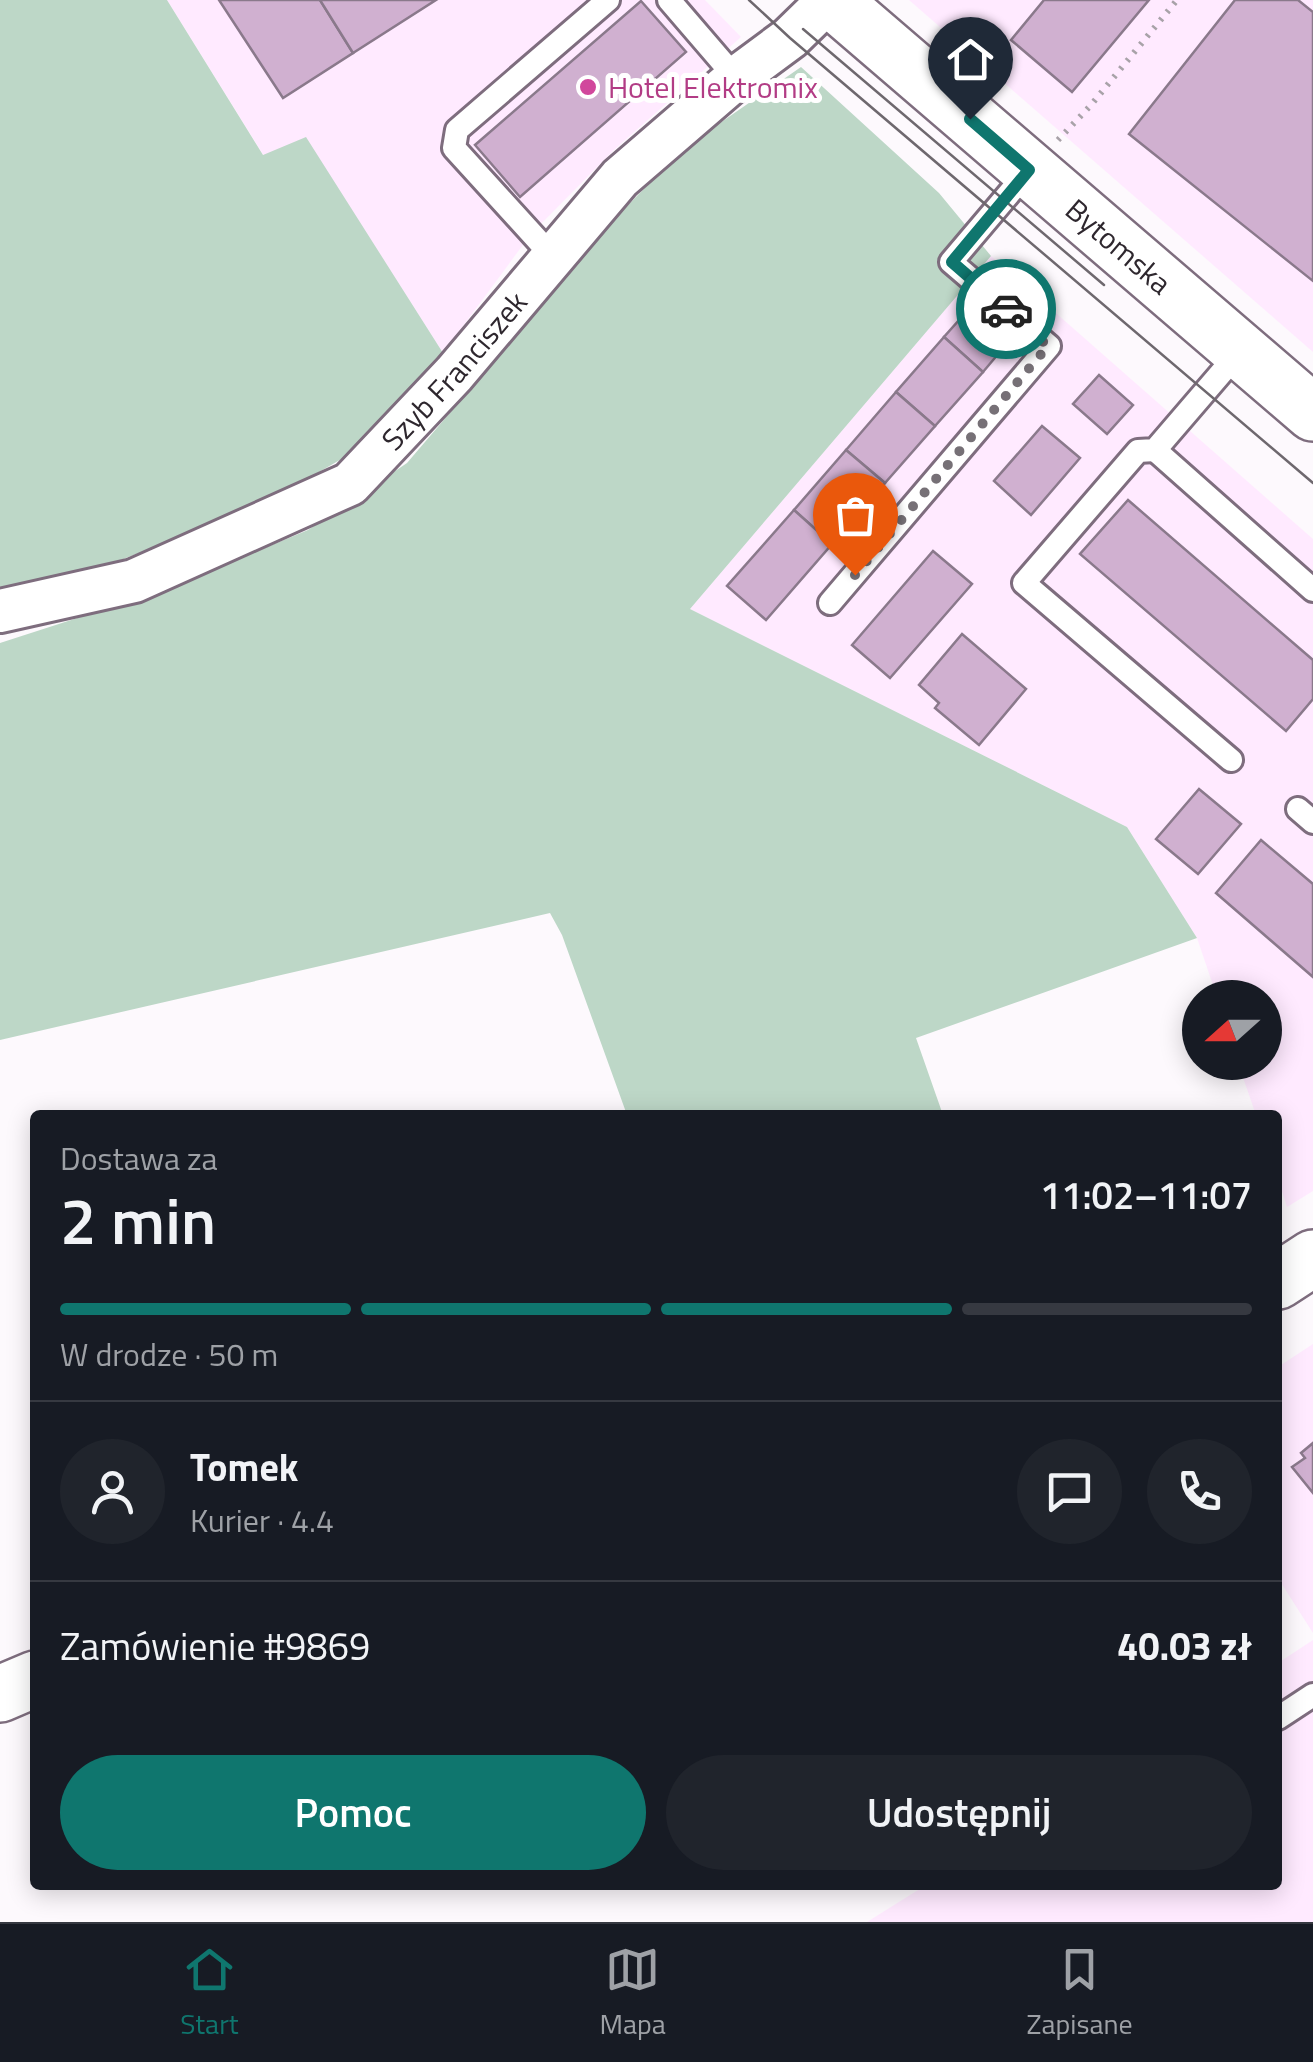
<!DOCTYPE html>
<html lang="pl">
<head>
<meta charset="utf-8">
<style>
  :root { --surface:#171b24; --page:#20242c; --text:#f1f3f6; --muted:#9ea1a6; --line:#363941; --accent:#0f766e }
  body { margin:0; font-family:"Titillium Web",sans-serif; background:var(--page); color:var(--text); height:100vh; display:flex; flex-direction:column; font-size:38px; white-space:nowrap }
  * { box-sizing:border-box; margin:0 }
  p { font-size:32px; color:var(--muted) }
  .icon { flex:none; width:55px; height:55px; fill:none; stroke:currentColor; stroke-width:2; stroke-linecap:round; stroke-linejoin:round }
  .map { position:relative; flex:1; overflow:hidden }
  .side { position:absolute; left:30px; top:1110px; width:1252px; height:780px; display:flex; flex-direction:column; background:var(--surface); border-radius:10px; box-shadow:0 5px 25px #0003 }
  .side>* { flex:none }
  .needle { width:65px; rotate:249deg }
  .controls { position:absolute; left:1182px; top:980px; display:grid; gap:20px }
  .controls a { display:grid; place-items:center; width:100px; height:100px; border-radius:50%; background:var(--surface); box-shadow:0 5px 25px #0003; font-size:50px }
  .pin { position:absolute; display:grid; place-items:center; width:85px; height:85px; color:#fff; margin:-102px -42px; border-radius:50% 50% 50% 0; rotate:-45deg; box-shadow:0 0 10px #0007 }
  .pin .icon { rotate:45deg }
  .courier { position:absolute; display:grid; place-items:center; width:100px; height:100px; margin:-50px; border:8px solid #0f766e; border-radius:50%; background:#fff; color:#222; box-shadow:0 2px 12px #0007 }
  .overview em { font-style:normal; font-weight:600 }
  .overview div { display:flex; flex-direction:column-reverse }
  .overview { display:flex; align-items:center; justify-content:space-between; height:170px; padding:0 30px }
  h1 { font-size:65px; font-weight:600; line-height:75px }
  .bar { display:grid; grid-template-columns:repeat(4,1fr); gap:15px 10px; align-content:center; height:120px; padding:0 30px }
  .bar i { height:12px; border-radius:8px; background:var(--line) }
  .bar .active { background:var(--accent) }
  .bar p { grid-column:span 4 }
  .line { display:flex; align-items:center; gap:25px; padding:0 30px; border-top:2px solid var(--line) }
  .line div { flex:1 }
  .round { display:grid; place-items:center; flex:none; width:105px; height:105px; border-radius:52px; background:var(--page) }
  .primary-button { display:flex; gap:20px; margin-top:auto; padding:20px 30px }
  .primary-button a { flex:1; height:115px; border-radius:60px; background:var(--accent); color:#fff; font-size:40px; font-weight:600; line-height:115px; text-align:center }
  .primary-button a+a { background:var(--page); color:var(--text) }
  .menu { display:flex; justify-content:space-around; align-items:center; height:140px; border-top:2px solid var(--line); background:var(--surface); font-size:28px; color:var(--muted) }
  .menu a { display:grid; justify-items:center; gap:5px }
  .menu .active { color:var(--accent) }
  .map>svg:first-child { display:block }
</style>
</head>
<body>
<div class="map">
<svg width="1313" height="1922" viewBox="0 0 1313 1922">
  <rect width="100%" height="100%" fill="#fdf9fd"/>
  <g fill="#ffeaff">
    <polygon points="167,0 705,0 741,37 614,150 531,234 443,353 306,138 264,156"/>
    <polygon points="909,0 1313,0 1313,352"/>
    <polygon points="991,256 1313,539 1313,1191 1287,1207 1278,1179 1278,1115 1256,1115 1238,1063 1265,1062 1265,998 1217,997 1197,938 1127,827 690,609"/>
    <polygon points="1313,1344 1313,1633 1278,1578 1278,1367"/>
    <polygon points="1313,1640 1313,1922 867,1922 926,1885 1278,1885 1278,1663"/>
  </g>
  <g fill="#bdd7c7">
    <polygon points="0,0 167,0 263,155 306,137 443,353 374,440 266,503 52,587 0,598"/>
    <polygon points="801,67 939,193 991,256 690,609 1127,827 1197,938 916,1038 943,1115 627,1115 562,935 550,913 0,1040 0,643 164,590 308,530 407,463 501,353 582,252 684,148"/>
  </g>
  <g fill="#d0b0d0" stroke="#8a798b" stroke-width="2.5">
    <polygon points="219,0 320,0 353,53 283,98"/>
    <polygon points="320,0 436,0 353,53"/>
    <polygon points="1044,0 1149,0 1072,92 1011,40"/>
    <polygon points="1235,0 1298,0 1313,12 1313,281 1129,134"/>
    <polygon points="641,1 686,52 520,197 475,145"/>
    <polygon points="960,319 999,353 983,372 944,337"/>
    <polygon points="944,337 983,372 935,426 896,392"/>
    <polygon points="1099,375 1133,405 1107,434 1073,404"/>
    <polygon points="896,392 935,426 885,483 846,450"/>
    <polygon points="1042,426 1080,458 1031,515 994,481"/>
    <polygon points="846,450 885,483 832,544 794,510"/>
    <polygon points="1128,500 1313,660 1313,699 1286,731 1080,554"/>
    <polygon points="794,510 832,544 766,620 727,586"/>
    <polygon points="933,551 972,584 890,678 852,645"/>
    <polygon points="962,634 1026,689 979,745 935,708 939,703 919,685"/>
    <polygon points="1199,789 1241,824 1198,874 1156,839"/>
    <polygon points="1261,840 1313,884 1313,977 1216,893"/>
    <polygon points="1313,1443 1313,1493 1292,1467 1305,1458 1301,1453"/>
  </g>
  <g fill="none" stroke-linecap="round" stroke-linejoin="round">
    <g stroke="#7e6d7e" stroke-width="28">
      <g id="service">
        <polyline points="669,0 736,78"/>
        <polyline points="553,257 454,148 457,130 608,0"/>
        <polyline points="1155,450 1313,590"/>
        <polyline points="830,603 1049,346 951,262 1029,170"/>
        <polyline points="1231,760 1024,583 1138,451 1155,450 1240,351"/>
        <polyline points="1298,809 1313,822"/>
        <polyline points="1278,1718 1313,1695"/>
      </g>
    </g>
    <g stroke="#7e6d7e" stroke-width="48">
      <g id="minor">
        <path id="s1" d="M0 611 134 581 350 484 454 374 620 178 736 78 790 38 829 0"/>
      </g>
    </g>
    <g stroke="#7e6d7e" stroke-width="60">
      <g id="tertiary">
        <path id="s2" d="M832 0 1313 413"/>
        <polyline points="1278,1281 1313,1258"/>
        <polyline points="0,1694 35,1679"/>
      </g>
    </g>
    <polyline stroke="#a8a2a8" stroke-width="6" stroke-dasharray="2.5 8" stroke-linecap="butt" points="1058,140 1091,105 1177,0"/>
    <use href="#service" stroke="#fff" stroke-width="22"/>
    <use href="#minor" stroke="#fff" stroke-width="42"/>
    <use href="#tertiary" stroke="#fff" stroke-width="55"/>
    <g stroke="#6e686e" stroke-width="2.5">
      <polyline points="749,0 790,38 1313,483"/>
      <polyline points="803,29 1104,285"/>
    </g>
  </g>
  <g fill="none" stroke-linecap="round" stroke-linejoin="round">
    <polyline stroke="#767076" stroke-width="10" stroke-dasharray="0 18" points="855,575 1048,346 1006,309"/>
    <polyline stroke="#0f766e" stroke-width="12" points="970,119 1029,170 952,262 1006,309"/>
  </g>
  <circle fill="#d1479c" stroke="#fff" stroke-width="4" cx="588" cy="87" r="10"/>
  <g text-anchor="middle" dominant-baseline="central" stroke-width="10" stroke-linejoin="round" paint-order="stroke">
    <g font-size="30" fill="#b23c85" stroke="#fff" text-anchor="start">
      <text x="608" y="87">Hotel Elektromix</text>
    </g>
    <g font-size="30" fill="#2e272e" stroke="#fff">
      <text stroke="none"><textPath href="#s2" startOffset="378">Bytomska</textPath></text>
      <text stroke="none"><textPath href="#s1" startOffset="528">Szyb Franciszek</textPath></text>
    </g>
  </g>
</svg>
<div class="controls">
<a><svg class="needle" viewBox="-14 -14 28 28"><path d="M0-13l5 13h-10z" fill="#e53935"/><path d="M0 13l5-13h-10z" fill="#9ea1a6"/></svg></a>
</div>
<div class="pin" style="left:855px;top:575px;background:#ea580c"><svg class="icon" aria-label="bag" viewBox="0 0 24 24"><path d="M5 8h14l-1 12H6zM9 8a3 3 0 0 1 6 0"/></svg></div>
<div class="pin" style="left:970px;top:119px;background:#1f2937"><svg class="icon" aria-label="home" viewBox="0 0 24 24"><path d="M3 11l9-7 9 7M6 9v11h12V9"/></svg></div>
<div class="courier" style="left:1006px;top:309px"><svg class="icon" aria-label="car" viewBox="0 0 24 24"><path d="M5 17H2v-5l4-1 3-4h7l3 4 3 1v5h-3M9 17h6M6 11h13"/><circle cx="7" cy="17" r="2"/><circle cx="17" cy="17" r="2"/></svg></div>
<section class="side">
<div class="overview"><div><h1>2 min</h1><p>Dostawa za</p></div><em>11:02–11:07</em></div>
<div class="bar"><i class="active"></i><i class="active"></i><i class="active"></i><i></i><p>W drodze · 50 m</p></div>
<div class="line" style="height:180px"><a class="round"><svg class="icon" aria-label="person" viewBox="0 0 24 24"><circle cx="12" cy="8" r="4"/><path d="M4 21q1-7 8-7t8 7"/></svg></a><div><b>Tomek</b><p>Kurier · 4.4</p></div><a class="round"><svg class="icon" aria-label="chat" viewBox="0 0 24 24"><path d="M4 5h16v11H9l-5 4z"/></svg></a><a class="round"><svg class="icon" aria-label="phone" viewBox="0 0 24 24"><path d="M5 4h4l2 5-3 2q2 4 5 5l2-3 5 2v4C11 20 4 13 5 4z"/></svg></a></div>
<div class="line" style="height:130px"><div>Zamówienie #9869</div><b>40.03 zł</b></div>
<div class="primary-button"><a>Pomoc</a><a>Udostępnij</a></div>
</section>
</div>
<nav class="menu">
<a class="active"><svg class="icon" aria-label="home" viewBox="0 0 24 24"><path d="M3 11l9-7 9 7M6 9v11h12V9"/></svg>Start</a>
<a><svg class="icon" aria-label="map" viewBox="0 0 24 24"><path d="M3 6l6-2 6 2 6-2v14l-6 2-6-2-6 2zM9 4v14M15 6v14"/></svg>Mapa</a>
<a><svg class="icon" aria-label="saved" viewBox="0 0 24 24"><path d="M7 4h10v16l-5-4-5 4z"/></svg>Zapisane</a>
</nav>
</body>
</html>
